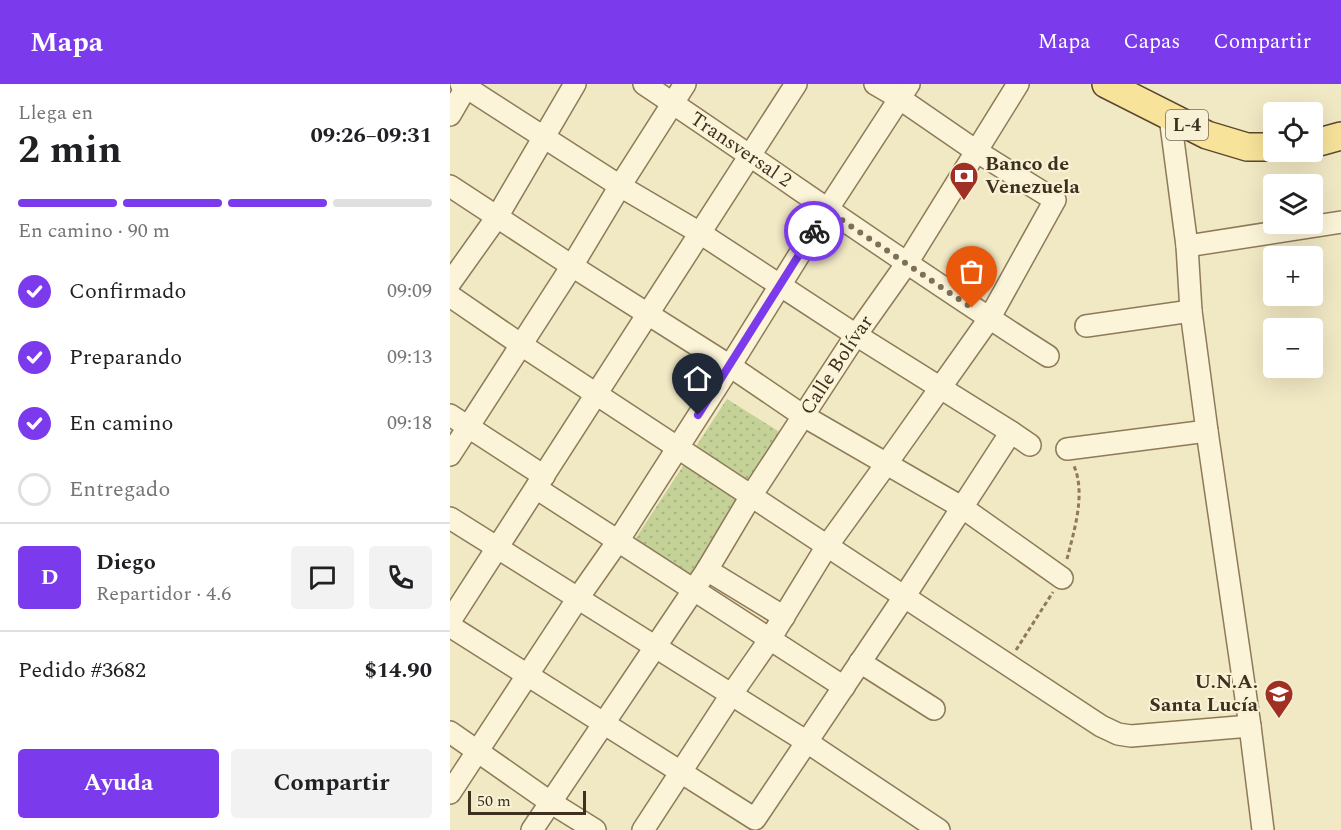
<!DOCTYPE html>
<html lang="es">
<head>
<meta charset="utf-8">
<style>
  :root { --surface:#fff; --page:#f2f2f2; --text:#202124; --muted:#757577; --line:#e0e0e0; --accent:#7c3aed }
  body { margin:0; font-family:Spectral,serif; background:var(--page); color:var(--text); height:100vh; display:flex; flex-direction:column; font-size:22px; white-space:nowrap }
  * { box-sizing:border-box; margin:0 }
  p { font-size:20px; color:var(--muted) }
  .icon { flex:none; width:33px; height:33px; fill:none; stroke:currentColor; stroke-width:2; stroke-linecap:round; stroke-linejoin:round }
  .map { position:relative; flex:1; overflow:hidden }
  .panel { display:flex; flex-direction:column; background:var(--surface); width:450px }
  .panel>* { flex:none }
  .fabs { position:absolute; left:813px; top:18px; display:grid; gap:12px }
  .fabs a { display:grid; place-items:center; width:60px; height:60px; border-radius:6px; background:var(--surface); box-shadow:0 6px 24px #0002; font-size:30px }
  .scale { position:absolute; left:18px; bottom:15px; width:118px; box-sizing:border-box; padding-left:6px; border:3px solid #3d301e; border-top:0; font-size:16px; line-height:21px; white-space:nowrap; color:#3d301e; -webkit-text-stroke:4px #f8f1d5; paint-order:stroke }
  .pin { position:absolute; display:grid; place-items:center; width:51px; height:51px; color:#fff; margin:-62px -26px; border-radius:50% 50% 50% 0; rotate:-45deg; box-shadow:0 0 6px #0007 }
  .pin .icon { rotate:45deg }
  .courier { position:absolute; display:grid; place-items:center; width:60px; height:60px; margin:-30px; border:4px solid #7c3aed; border-radius:50%; background:#fff; color:#222; box-shadow:0 2px 8px #0007 }
  .headline em { font-style:normal; font-weight:700 }
  .headline div { display:flex; flex-direction:column-reverse }
  .headline { display:flex; align-items:center; justify-content:space-between; height:102px; padding:0 18px }
  h1 { font-size:39px; font-weight:700; line-height:45px }
  .bar { display:grid; grid-template-columns:repeat(4,1fr); gap:9px 6px; align-content:center; height:72px; padding:0 18px }
  .bar i { height:8px; border-radius:4px; background:var(--line) }
  .bar .on { background:var(--accent) }
  .bar p { grid-column:span 4 }
  .line { display:flex; align-items:center; gap:15px; padding:0 18px; border-top:2px solid var(--line) }
  .line div { flex:1 }
  .round { display:grid; place-items:center; flex:none; width:63px; height:63px; border-radius:6px; background:var(--page) }
  ol { padding:0 18px; list-style:none }
  li { display:flex; align-items:center; gap:18px; height:66px }
  li p { margin-inline-start:auto }
  li .icon { padding:6px; border-radius:50%; background:var(--accent); color:#fff; stroke-width:4 }
  li:last-child { color:var(--muted) }
  li i { width:33px; height:33px; border:3px solid var(--line); border-radius:50% }
  .button { display:flex; gap:12px; margin-top:auto; padding:12px 18px }
  .button a { flex:1; height:69px; border-radius:6px; background:var(--accent); color:#fff; font-size:24px; font-weight:700; line-height:69px; text-align:center }
  .button a+a { background:var(--page); color:var(--text) }
  header { display:flex; align-items:center; gap:36px; box-sizing:border-box; height:84px; padding:0 30px; background:var(--accent); color:#fff }
  header strong { font-size:28px }
  nav { display:flex; gap:33px; margin-inline-start:auto; font-size:21px }
  main { display:flex; flex:1; min-height:0 }
  .map>svg:first-child { display:block }
</style>
</head>
<body>
<header>
<strong>Mapa</strong>
<nav><a>Mapa</a><a>Capas</a><a>Compartir</a></nav>
</header>
<main>
<section class="panel">
<div class="headline"><div><h1>2 min</h1><p>Llega en</p></div><em>09:26–09:31</em></div>
<div class="bar"><i class="on"></i><i class="on"></i><i class="on"></i><i></i><p>En camino · 90 m</p></div>
<ol>
<li><svg class="icon" aria-label="check" viewBox="0 0 24 24"><path d="M5 12l5 5 9-10"/></svg>Confirmado<p>09:09</p></li>
<li><svg class="icon" aria-label="check" viewBox="0 0 24 24"><path d="M5 12l5 5 9-10"/></svg>Preparando<p>09:13</p></li>
<li><svg class="icon" aria-label="check" viewBox="0 0 24 24"><path d="M5 12l5 5 9-10"/></svg>En camino<p>09:18</p></li>
<li><i></i>Entregado</li>
</ol>
<div class="line" style="height:108px"><b class="round" style="background:var(--accent);color:#fff">D</b><div><b>Diego</b><p>Repartidor · 4.6</p></div><a class="round"><svg class="icon" aria-label="chat" viewBox="0 0 24 24"><path d="M4 5h16v11H9l-5 4z"/></svg></a><a class="round"><svg class="icon" aria-label="phone" viewBox="0 0 24 24"><path d="M5 4h4l2 5-3 2q2 4 5 5l2-3 5 2v4C11 20 4 13 5 4z"/></svg></a></div>
<div class="line" style="height:78px"><div>Pedido #3682</div><b>$14.90</b></div>
<div class="button"><a>Ayuda</a><a>Compartir</a></div>
</section>
<div class="map">
<svg width="891" height="746" viewBox="0 0 891 746">
  <defs>
    <pattern id="park-dots" width="8" height="8" patternUnits="userSpaceOnUse" patternTransform="scale(1.5)"><rect width="8" height="8" fill="#c4d197"/><path d="M2 2h.1M6 6h.1" fill="none" stroke="#a9b482" stroke-width="1.8" stroke-linecap="round"/></pattern>
  </defs>
  <rect width="100%" height="100%" fill="#f1e8c4"/>
  <polygon fill="url(#park-dots)" points="277,315 336,352 240,495 184,457"/>
  <g fill="none" stroke-linecap="round" stroke-linejoin="round">
    <g stroke="#8e7a59" stroke-width="24">
      <g id="minor">
        <polyline points="11,0 170,102 250,149 406,251 561,348"/>
        <path id="s1" d="M194 0C329 90 461 185 598 272"/>
        <polyline points="0,31 18,0"/>
        <polyline points="720,33 737,162 741,227 757,347 800,642 813,746"/>
        <polyline points="0,102 122,182 280,282 352,331 513,424 612,494"/>
        <polyline points="737,162 891,138"/>
        <polyline points="0,199 47,133 125,0"/>
        <polyline points="0,212 70,260 651,642 668,650 681,652 800,642"/>
        <polyline points="636,242 741,227"/>
        <polyline points="0,331 94,392"/>
        <polyline points="617,365 757,347"/>
        <polyline points="0,371 122,182 170,102 235,0"/>
        <polyline points="86,404 394,603"/>
        <polyline points="0,434 357,658 489,746"/>
        <polyline points="257,486 334,533"/>
        <polyline points="0,537 346,0"/>
        <polyline points="0,542 305,735 454,513 561,348 580,361"/>
        <polyline points="410,578 484,625"/>
        <polyline points="0,648 100,718 145,746"/>
        <polyline points="0,709 128,514 168,457 280,282 377,126 459,0"/>
        <path id="s2" d="M82 746 257 486 301 412 406 251 457 179 568 0"/>
        <polyline points="193,746 281,611 320,555 377,462 437,379 539,235 605,116 526,67 449,14 425,0"/>
      </g>
    </g>
    <g stroke="#5b472d" stroke-width="30">
      <g id="major">
        <polyline points="656,0 757,51 797,63 824,63"/>
        <polyline points="862,60 891,52"/>
      </g>
    </g>
    <g stroke="#8e7a59" stroke-width="3" stroke-dasharray="4.5 3" stroke-linecap="butt">
      <path d="M617 475C624 447 636 410 624 382"/>
      <polyline points="566,566 603,508"/>
    </g>
    <use href="#minor" stroke="#fbf4d8" stroke-width="21"/>
    <use href="#major" stroke="#f7e39a" stroke-width="27"/>
  </g>
  <g fill="none" stroke-linecap="round" stroke-linejoin="round">
    <polyline stroke="#7c7058" stroke-width="6" stroke-dasharray="0 10.8" points="364,147 377,126 522,224"/>
    <polyline stroke="#7c3aed" stroke-width="8" points="248,331 364,147"/>
  </g>
  <defs>
    <g id="bank-pin" transform="scale(1.5)"><path d="M0 17L-7.5 6A9.5 9.5 0 1 1 7.5 6Z" fill="#a13024" stroke="#f8f1d5"/><path d="M-6-4H6V4H-6ZM0-2.3a2.3 2.3 0 1 0 0 4.6a2.3 2.3 0 1 0 0-4.6Z" fill="#fff"/></g>
    <g id="school-pin" transform="scale(1.5)"><path d="M0 17L-7.5 6A9.5 9.5 0 1 1 7.5 6Z" fill="#a13024" stroke="#f8f1d5"/><path d="M0-5L7-2L0 1L-7-2ZM-4 1L0 2.5L4 1V4Q0 6-4 4Z" fill="#fff"/></g>
  </defs>
  <g fill-rule="evenodd">
    <use href="#bank-pin" x="514" y="92"/>
    <use href="#school-pin" x="829" y="610"/>
  </g>
  <g text-anchor="middle" dominant-baseline="central" stroke-width="4.5" stroke-linejoin="round" paint-order="stroke">
    <rect fill="#f8f1d5" stroke="#756a55" stroke-width="1.5" x="716" y="26" width="42" height="30" rx="4.5"/>
    <g font-size="18" font-weight="bold" fill="#3d301e">
      <text x="737" y="41">L-4</text>
    </g>
    <g font-size="20" fill="#3d301e" stroke="#f8f1d5">
      <text stroke="none"><textPath href="#s1" startOffset="117">Transversal 2</textPath></text>
      <text stroke="none"><textPath href="#s2" startOffset="556">Calle Bolívar</textPath></text>
    </g>
    <g font-size="20" font-weight="bold" fill="#3d301e" stroke="#f8f1d5" text-anchor="start">
      <text x="535" y="80">Banco de<tspan x="535" dy="23">Venezuela</tspan></text>
      <text x="808" y="598" text-anchor="end">U.N.A.<tspan x="808" dy="23">Santa Lucía</tspan></text>
    </g>
  </g>
</svg>
<div class="fabs">
<a><svg class="icon" aria-label="locate" viewBox="0 0 24 24"><circle cx="12" cy="12" r="6"/><path d="M12 2v4M12 18v4M2 12h4M18 12h4"/></svg></a>
<a><svg class="icon" aria-label="layers" viewBox="0 0 24 24"><path d="M12 4l9 5-9 5-9-5zM3 14l9 5 9-5"/></svg></a>
<a>+</a>
<a>−</a>
</div>
<div class="scale">50 m</div>
<div class="pin" style="left:522px;top:224px;background:#ea580c"><svg class="icon" aria-label="bag" viewBox="0 0 24 24"><path d="M5 8h14l-1 12H6zM9 8a3 3 0 0 1 6 0"/></svg></div>
<div class="pin" style="left:248px;top:331px;background:#1f2937"><svg class="icon" aria-label="home" viewBox="0 0 24 24"><path d="M3 11l9-7 9 7M6 9v11h12V9"/></svg></div>
<div class="courier" style="left:364px;top:147px"><svg class="icon" aria-label="bike" viewBox="0 0 24 24"><circle cx="6" cy="16" r="4"/><circle cx="18" cy="16" r="4"/><path d="M6 16l4-8h5l3 8M10 8l3 8H6M13 5h3"/></svg></div>
</div>
</main>
</body>
</html>
